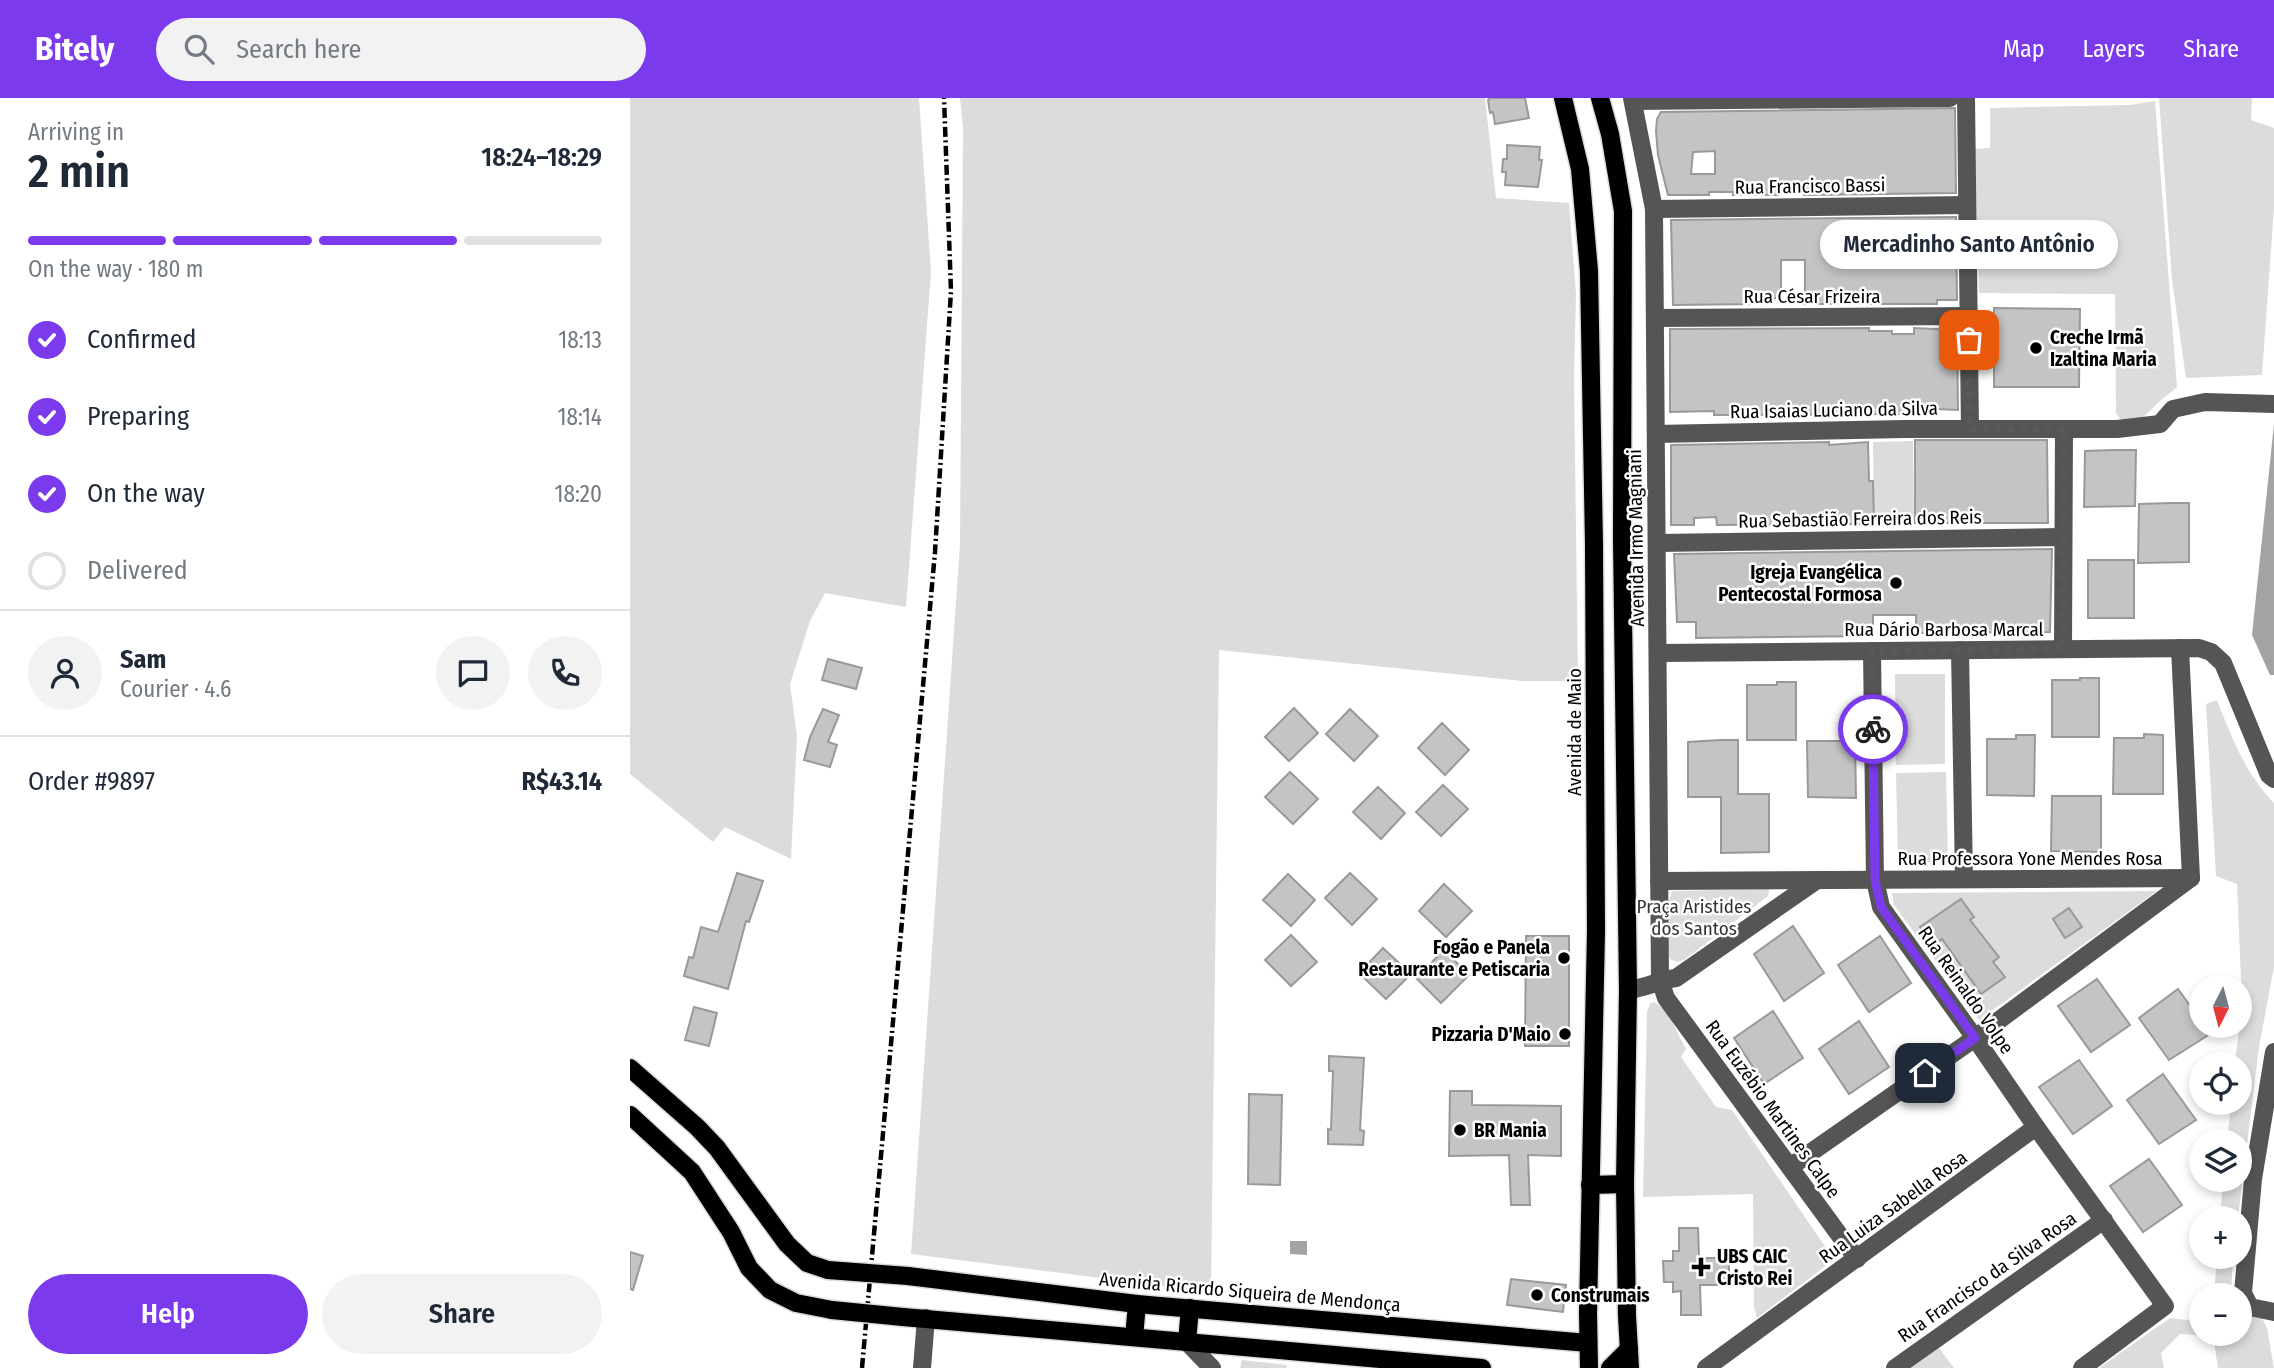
<!DOCTYPE html>
<html lang="en">
<head>
<meta charset="utf-8">
<style>
  :root { --surface:#fff; --page:#f2f2f3; --text:#1f2937; --muted:#747a83; --line:#e0e1e3; --accent:#7c3aed }
  body { margin:0; font-family:"Fira Sans Condensed",sans-serif; background:var(--page); color:var(--text); height:100vh; display:flex; flex-direction:column; font-size:26px; white-space:nowrap }
  * { box-sizing:border-box; margin:0 }
  p { font-size:23px; color:var(--muted) }
  .icon { flex:none; width:38px; height:38px; fill:none; stroke:currentColor; stroke-width:2; stroke-linecap:round; stroke-linejoin:round }
  .map { position:relative; flex:1; overflow:hidden }
  .details { display:flex; flex-direction:column; background:var(--surface); width:630px }
  .details>* { flex:none }
  .needle { width:46px; rotate:186deg }
  .tools { position:absolute; left:1559px; top:877px; display:grid; gap:14px }
  .tools a { display:grid; place-items:center; width:63px; height:63px; border-radius:50%; background:var(--surface); box-shadow:0 4px 10px #0003; font-size:35px }
  .pin { position:absolute; display:grid; place-items:center; width:60px; height:60px; color:#fff; margin:-30px; border-radius:14px; box-shadow:0 4px 10px #0006 }
  .courier { position:absolute; display:grid; place-items:center; width:70px; height:70px; margin:-35px; border:5px solid #7c3aed; border-radius:50%; background:#fff; color:#222; box-shadow:0 2px 9px #0007 }
  .bubble { position:absolute; height:49px; border-radius:24px; background:var(--surface); box-shadow:0 4px 10px #0003; font-size:23px; font-weight:600; line-height:49px; text-align:center }
  .headline em { font-style:normal; font-weight:600 }
  .headline div { display:flex; flex-direction:column-reverse }
  .headline { display:flex; align-items:center; justify-content:space-between; height:119px; padding:0 28px }
  h1 { font-size:46px; font-weight:600; line-height:52px }
  .bar { display:grid; grid-template-columns:repeat(4,1fr); gap:10px 7px; align-content:center; height:84px; padding:0 28px }
  .bar i { height:9px; border-radius:5px; background:var(--line) }
  .bar .on { background:var(--accent) }
  .bar p { grid-column:span 4 }
  .line { display:flex; align-items:center; gap:18px; padding:0 28px; border-top:2px solid var(--line) }
  .line div { flex:1 }
  .round { display:grid; place-items:center; flex:none; width:74px; height:74px; border-radius:37px; background:var(--page) }
  ol { padding:0 28px; list-style:none }
  li { display:flex; align-items:center; gap:21px; height:77px }
  li p { margin-inline-start:auto }
  li .icon { padding:7px; border-radius:50%; background:var(--accent); color:#fff; stroke-width:4 }
  li:last-child { color:var(--muted) }
  li i { width:38px; height:38px; border:4px solid var(--line); border-radius:50% }
  .action { display:flex; gap:14px; margin-top:auto; padding:14px 28px }
  .action a { flex:1; height:80px; border-radius:42px; background:var(--accent); color:#fff; font-size:28px; font-weight:600; line-height:80px; text-align:center }
  .action a+a { background:var(--page); color:var(--text) }
  header { display:flex; align-items:center; gap:42px; box-sizing:border-box; height:98px; padding:0 35px; background:var(--accent); color:#fff }
  header strong { font-size:33px }
  nav { display:flex; gap:38px; margin-inline-start:auto; font-size:24px }
  .search { width:490px; height:63px; background:var(--page); display:flex; align-items:center; gap:18px; box-sizing:border-box; padding:0 24px; border-radius:38px; color:var(--muted); font-size:26px }
  main { display:flex; flex:1; min-height:0 }
  .map>svg:first-child { display:block }
</style>
</head>
<body>
<header>
<strong>Bitely</strong>
<div class="search"><svg class="icon" aria-label="search" viewBox="0 0 24 24"><circle cx="10" cy="10" r="6"/><path d="M15 15l6 6"/></svg>Search here</div>
<nav><a>Map</a><a>Layers</a><a>Share</a></nav>
</header>
<main>
<section class="details">
<div class="headline"><div><h1>2 min</h1><p>Arriving in</p></div><em>18:24–18:29</em></div>
<div class="bar"><i class="on"></i><i class="on"></i><i class="on"></i><i></i><p>On the way · 180 m</p></div>
<ol>
<li><svg class="icon" aria-label="check" viewBox="0 0 24 24"><path d="M5 12l5 5 9-10"/></svg>Confirmed<p>18:13</p></li>
<li><svg class="icon" aria-label="check" viewBox="0 0 24 24"><path d="M5 12l5 5 9-10"/></svg>Preparing<p>18:14</p></li>
<li><svg class="icon" aria-label="check" viewBox="0 0 24 24"><path d="M5 12l5 5 9-10"/></svg>On the way<p>18:20</p></li>
<li><i></i>Delivered</li>
</ol>
<div class="line" style="height:126px"><a class="round"><svg class="icon" aria-label="person" viewBox="0 0 24 24"><circle cx="12" cy="8" r="4"/><path d="M4 21q1-7 8-7t8 7"/></svg></a><div><b>Sam</b><p>Courier · 4.6</p></div><a class="round"><svg class="icon" aria-label="chat" viewBox="0 0 24 24"><path d="M4 5h16v11H9l-5 4z"/></svg></a><a class="round"><svg class="icon" aria-label="phone" viewBox="0 0 24 24"><path d="M5 4h4l2 5-3 2q2 4 5 5l2-3 5 2v4C11 20 4 13 5 4z"/></svg></a></div>
<div class="line" style="height:91px"><div>Order #9897</div><b>R$43.14</b></div>
<div class="action"><a>Help</a><a>Share</a></div>
</section>
<div class="map">
<svg width="1644" height="1270" viewBox="0 0 1644 1270">
  <rect width="100%" height="100%" fill="#fff"/>
  <g fill="#dcdcdc">
    <polygon points="0,0 289,0 301,174 276,509 195,495 180,523 160,586 167,638 161,761 95,729 83,744 0,676"/>
    <polygon points="330,0 855,0 866,100 939,105 946,196 944,281 948,583 892,583 589,552 581,1194 281,1156 330,446 333,31"/>
    <polygon points="1529,0 1622,0 1621,22 1644,30 1644,110 1632,277 1556,280 1542,182"/>
    <path d="M1525 3 1547 289C1541 295 1535 298 1529 304 1514 318 1514 324 1490 321L1486 315 1485 196 1349 195 1344 51 1360 50V10L1500 7Z"/>
    <polygon points="1283,343 1284,428 1244,429 1243,344"/>
    <polygon points="1265,576 1315,576 1315,666 1266,667"/>
    <path d="M1587 602C1602 640 1615 675 1644 705V869L1629 949 1608 1120H1590L1593 1082H1610V1043H1597L1601 1005 1610 1004V966H1605L1612 905 1607 786 1586 778 1576 606Z"/>
    <polygon points="1316,674 1318,764 1268,765 1266,675"/>
    <polygon points="1139,791 1138,798 1054,862 1047,864 1040,861 1038,855 1037,809 1042,793"/>
    <polygon points="1527,793 1349,922 1264,807 1262,795"/>
    <path d="M1024 904C1040 911 1047 936 1056 951L1051 959 1086 1009 1102 1012 1196 1150 1200 1162 1198 1166 1127 1220 1124 1209 1123 1096 1013 1099 1017 914 1020 905Z"/>
    <polygon points="1587,1159 1603,1159 1601,1197 1584,1197"/>
    <polygon points="1610,1213 1632,1220 1637,1230 1644,1270 1588,1270 1583,1238 1550,1236 1531,1255 1534,1270 1469,1270 1540,1220 1557,1222 1571,1217 1572,1236 1610,1236"/>
    <polygon points="1309,1250 1324,1270 1281,1270"/>
    <polygon points="612,1262 657,1267 657,1270 610,1270"/>
  </g>
  <g fill="#a3a3a3">
    <polygon points="1644,326 1644,577 1640,577 1622,537"/>
    <polygon points="660,1143 677,1143 677,1157 660,1156"/>
  </g>
  <g fill="#c4c4c4" stroke="#999" stroke-width="2" fill-rule="evenodd">
    <polygon points="860,0 895,0 899,20 865,26 863,14 860,15 858,2"/>
    <path d="M1325 10 1326 95 1174 97V89L1148 88V97H1103V94H1079V97H1038L1028 57 1026 33 1027 21 1031 14ZM1085 53V76H1061L1063 54Z"/>
    <polygon points="877,47 910,49 909,62 912,62 908,89 875,87 876,74 872,74 873,61 877,61"/>
    <polygon points="1326,119 1327,202 1307,202 1307,206 1175,206 1175,162 1151,162 1151,200 1128,200 1128,206 1043,207 1041,122"/>
    <polygon points="1364,210 1450,211 1449,289 1364,289"/>
    <polygon points="1239,230 1239,233 1262,233 1262,236 1284,236 1284,230 1327,232 1328,312 1284,310 1284,316 1262,316 1084,317 1084,313 1040,314 1040,231"/>
    <polygon points="1285,342 1417,342 1418,425 1285,425"/>
    <polygon points="1199,344 1199,347 1238,344 1239,383 1243,383 1244,426 1087,427 1086,419 1064,420 1064,427 1041,427 1041,347"/>
    <polygon points="1485,352 1506,352 1505,408 1454,409 1455,353"/>
    <polygon points="1540,405 1559,405 1559,464 1508,465 1509,406"/>
    <polygon points="1422,451 1420,534 1286,535 1286,517 1243,517 1243,538 1066,540 1066,524 1047,524 1044,456"/>
    <rect x="1458" y="462" width="46" height="58"/>
    <polygon points="198,561 232,570 226,591 192,582"/>
    <polygon points="1450,580 1469,580 1469,639 1422,639 1422,582 1450,582"/>
    <polygon points="1147,584 1166,584 1166,642 1117,642 1117,587 1147,587"/>
    <polygon points="664,610 688,635 659,663 635,639"/>
    <polygon points="193,611 209,617 198,644 207,647 200,669 174,662 180,639"/>
    <polygon points="720,611 748,638 724,663 696,636"/>
    <polygon points="812,625 839,652 815,677 788,650"/>
    <polygon points="1514,636 1533,637 1533,696 1483,696 1484,640 1514,640"/>
    <polygon points="1386,637 1405,637 1404,698 1357,697 1357,641 1386,641"/>
    <polygon points="1091,642 1108,642 1108,696 1139,696 1139,754 1091,755 1091,699 1058,699 1058,644"/>
    <polygon points="1177,643 1225,643 1226,700 1178,699"/>
    <polygon points="660,674 688,701 663,726 635,699"/>
    <polygon points="813,687 838,711 811,738 786,714"/>
    <polygon points="748,689 775,715 751,741 723,714"/>
    <polygon points="1422,698 1471,698 1471,754 1421,753"/>
    <polygon points="107,775 133,783 119,824 116,823 98,891 54,878 59,859 63,860 71,829 88,834"/>
    <polygon points="720,775 747,801 722,827 695,800"/>
    <polygon points="658,776 685,802 661,828 633,802"/>
    <polygon points="814,786 842,813 816,839 789,813"/>
    <polygon points="1331,801 1344,819 1340,822 1369,859 1363,864 1375,879 1351,896 1312,841 1303,848 1290,829"/>
    <polygon points="1439,810 1452,829 1435,840 1423,821"/>
    <polygon points="1163,828 1194,875 1154,903 1124,856"/>
    <polygon points="661,837 687,864 661,888 635,862"/>
    <polygon points="896,838 939,838 939,948 895,948"/>
    <polygon points="1250,838 1281,885 1239,914 1208,867"/>
    <polygon points="753,850 781,876 756,901 729,875"/>
    <polygon points="814,852 839,877 811,905 786,880"/>
    <polygon points="1467,881 1500,927 1461,954 1428,908"/>
    <polygon points="1548,891 1572,924 1572,928 1574,928 1580,936 1539,962 1509,920"/>
    <polygon points="64,909 87,915 79,948 55,942"/>
    <polygon points="1143,913 1173,960 1134,986 1104,940"/>
    <polygon points="1229,923 1259,969 1219,996 1189,951"/>
    <polygon points="699,958 734,960 730,1032 734,1033 733,1047 698,1046 698,1031 701,1032 703,973 699,973"/>
    <polygon points="1449,962 1482,1008 1443,1036 1409,989"/>
    <polygon points="1533,976 1566,1022 1529,1046 1497,1002"/>
    <polygon points="820,993 842,993 842,1007 931,1008 931,1058 898,1057 900,1107 881,1107 879,1057 819,1058"/>
    <polygon points="619,996 652,997 650,1087 618,1086"/>
    <polygon points="1519,1061 1552,1107 1513,1134 1480,1088"/>
    <polygon points="1049,1130 1068,1130 1069,1160 1099,1160 1099,1187 1070,1187 1071,1217 1051,1217 1051,1193 1043,1194 1043,1184 1034,1184 1033,1163 1043,1163 1043,1153 1049,1153"/>
    <polygon points="0,1154 13,1158 3,1192 0,1191"/>
    <polygon points="881,1181 936,1187 933,1214 877,1207"/>
  </g>
  <g fill="none" stroke-linecap="round" stroke-linejoin="round">
    <g stroke="#dbdbdb" stroke-width="21">
      <g id="major">
        <polyline points="933,0 950,71 959,173 964,447 966,833 958,1215 959,1270"/>
        <polyline points="970,0 980,36 993,113 992,442 998,892 995,1086 997,1218 1000,1270"/>
        <polyline points="0,970 67,1029 87,1050 157,1146 177,1165 198,1172"/>
        <polyline points="0,1017 62,1074 101,1134 119,1170 140,1192 166,1205 202,1212"/>
        <polyline points="960,1087 995,1086"/>
        <polyline points="278,1178 507,1206 958,1245"/>
        <polyline points="273,1219 852,1270"/>
        <polyline points="504,1239 507,1206"/>
        <polyline points="557,1244 560,1210"/>
        <polyline points="980,1270 999,1251"/>
      </g>
    </g>
    <g stroke="#555" stroke-width="18">
      <polyline points="1002,0 1024,111 1030,882 1036,900 1227,1161"/>
      <polyline points="1336,0 1340,331"/>
      <polyline points="1003,3 1320,0"/>
      <polyline points="1024,111 1337,107"/>
      <polyline points="1025,220 1339,218"/>
      <polyline points="1026,336 1275,331 1487,331 1530,326 1543,311 1575,304 1644,306"/>
      <polyline points="1027,445 1433,439"/>
      <polyline points="1550,550 1561,780"/>
      <polyline points="1433,551 1434,331"/>
      <polyline points="1330,552 1334,781"/>
      <polyline points="1242,553 1245,782 1251,809 1345,940 1406,1029 1535,1208 1452,1270"/>
      <polyline points="1029,555 1569,550 1581,554 1593,565 1639,677 1644,681"/>
      <polyline points="1029,783 1561,780"/>
      <path d="M998 892C1016 890 1029 882 1046 880L1187 782"/>
      <polyline points="1644,954 1623,1081 1613,1195 1620,1209 1644,1214"/>
      <polyline points="1160,1069 1345,940 1561,780"/>
      <polyline points="557,1244 582,1270"/>
      <polyline points="292,1270 296,1220"/>
      <polyline points="1076,1270 1406,1029"/>
      <polyline points="1265,1270 1474,1122"/>
    </g>
    <use href="#major" stroke="#000" stroke-width="18"/>
    <polyline stroke="#000" stroke-width="4.5" stroke-dasharray="10 3.5 2 3.5" stroke-linecap="butt" points="232,1270 305,454 321,193 314,0"/>
    <g stroke="#dbdbdb" stroke-width="21" stroke-linecap="butt">
      <g id="major-bridge">
        <polyline points="198,1172 278,1178"/>
        <polyline points="202,1212 273,1219"/>
      </g>
    </g>
    <use href="#major-bridge" stroke="#000" stroke-width="18"/>
  </g>
  <g fill="none" stroke-linecap="round" stroke-linejoin="round">
    <polyline stroke="#595959" stroke-width="7" stroke-dasharray="0 12.6" points="1243,631 1242,553 1433,551 1434,331 1340,331 1339,242"/>
    <polyline stroke="#7c3aed" stroke-width="9" points="1243,631 1245,782 1251,809 1345,940 1295,975"/>
  </g>
  <g fill="#000" stroke="#fff" stroke-width="2.5">
    <circle cx="1406" cy="250" r="7"/>
    <circle cx="1266" cy="485" r="7"/>
    <circle cx="934" cy="860" r="7"/>
    <circle cx="935" cy="936" r="7"/>
    <circle cx="830" cy="1032" r="7"/>
    <path d="M1067.5 1158.5h7v7h7v7h-7v7h-7v-7h-7v-7h7z"/>
    <circle cx="907" cy="1197" r="7"/>
  </g>
  <g text-anchor="middle" dominant-baseline="central" stroke-width="5" stroke-linejoin="round" paint-order="stroke">
    <g font-size="19" fill="#000" stroke="#fff">
      <text transform="translate(1180 88) rotate(-1)">Rua Francisco Bassi</text>
      <text x="1182" y="198">Rua César Frizeira</text>
      <text transform="translate(1204 312) rotate(-1)">Rua Isaias Luciano da Silva</text>
      <text transform="translate(1230 421) rotate(-1)">Rua Sebastião Ferreira dos Reis</text>
      <text transform="translate(1006 440) rotate(-91)">Avenida Irmo Magniani</text>
      <text x="1314" y="531">Rua Dário Barbosa Marcal</text>
      <text transform="translate(944 634) rotate(-90)">Avenida de Maio</text>
      <text x="1400" y="760">Rua Professora Yone Mendes Rosa</text>
      <text transform="translate(1336 892) rotate(55)">Rua Reinaldo Volpe</text>
      <text transform="translate(1143 1011) rotate(54)">Rua Euzébio Martines Calpe</text>
      <text transform="translate(1263 1109) rotate(-36)">Rua Luiza Sabella Rosa</text>
      <text transform="translate(1357 1179) rotate(-35)">Rua Francisco da Silva Rosa</text>
      <text transform="translate(620 1194) rotate(5)">Avenida Ricardo Siqueira de Mendonça</text>
    </g>
    <g font-size="19" font-weight="bold" fill="#000" stroke="#fff" text-anchor="start">
      <text x="1420" y="239">Creche Irmã<tspan x="1420" dy="22">Izaltina Maria</tspan></text>
      <text x="1252" y="474" text-anchor="end">Igreja Evangélica<tspan x="1252" dy="22">Pentecostal Formosa</tspan></text>
      <text x="920" y="849" text-anchor="end">Fogão e Panela<tspan x="920" dy="22">Restaurante e Petiscaria</tspan></text>
      <text x="921" y="936" text-anchor="end">Pizzaria D'Maio</text>
      <text x="844" y="1032">BR Mania</text>
      <text x="1087" y="1158">UBS CAIC<tspan x="1087" dy="22">Cristo Rei</tspan></text>
      <text x="921" y="1197">Construmais</text>
    </g>
    <g font-size="19" fill="#333" stroke="#fff">
      <text x="1064" y="808">Praça Aristides<tspan x="1064" dy="22">dos Santos</tspan></text>
    </g>
  </g>
</svg>
<div class="tools">
<a><svg class="needle" viewBox="-14 -14 28 28"><path d="M0-13l5 13h-10z" fill="#e53935"/><path d="M0 13l5-13h-10z" fill="#747a83"/></svg></a>
<a><svg class="icon" aria-label="locate" viewBox="0 0 24 24"><circle cx="12" cy="12" r="6"/><path d="M12 2v4M12 18v4M2 12h4M18 12h4"/></svg></a>
<a><svg class="icon" aria-label="layers" viewBox="0 0 24 24"><path d="M12 4l9 5-9 5-9-5zM3 14l9 5 9-5"/></svg></a>
<a>+</a>
<a>−</a>
</div>
<div class="pin" style="left:1339px;top:242px;background:#ea580c"><svg class="icon" aria-label="bag" viewBox="0 0 24 24"><path d="M5 8h14l-1 12H6zM9 8a3 3 0 0 1 6 0"/></svg></div>
<div class="pin" style="left:1295px;top:975px;background:#1f2937"><svg class="icon" aria-label="home" viewBox="0 0 24 24"><path d="M3 11l9-7 9 7M6 9v11h12V9"/></svg></div>
<div class="courier" style="left:1243px;top:631px"><svg class="icon" aria-label="bike" viewBox="0 0 24 24"><circle cx="6" cy="16" r="4"/><circle cx="18" cy="16" r="4"/><path d="M6 16l4-8h5l3 8M10 8l3 8H6M13 5h3"/></svg></div>
<div class="bubble" style="left:1190px;top:122px;width:298px">Mercadinho Santo Antônio</div>
</div>
</main>
</body>
</html>
